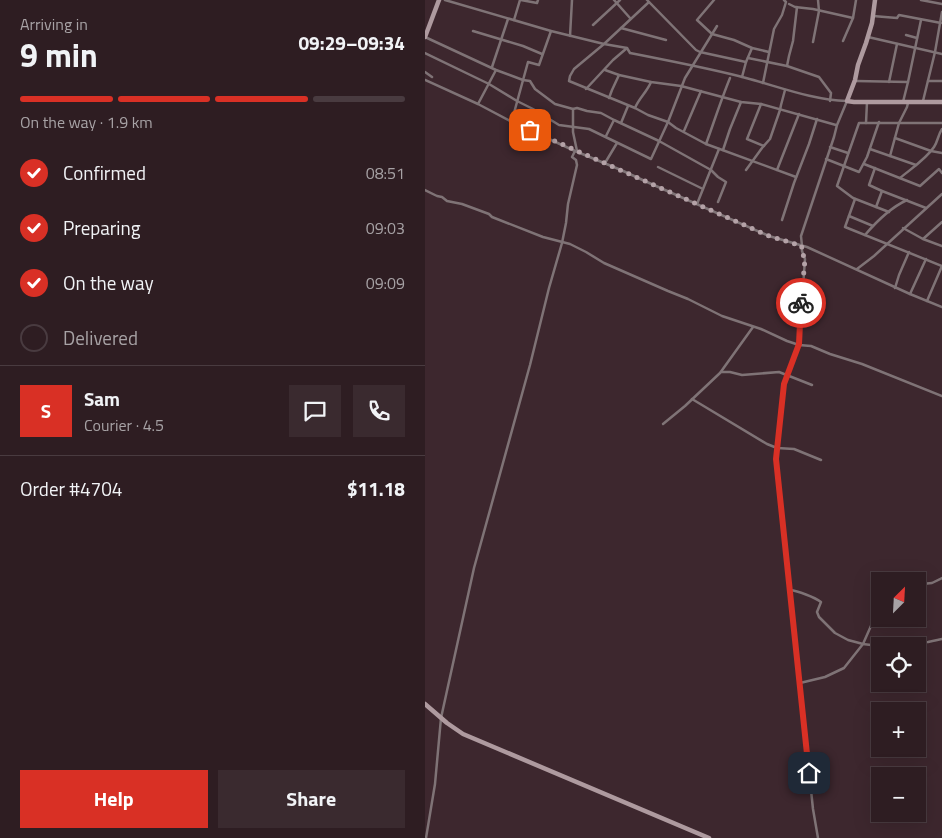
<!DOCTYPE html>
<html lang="en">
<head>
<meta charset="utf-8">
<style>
  :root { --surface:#2e1d22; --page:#3a2a2f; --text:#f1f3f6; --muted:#a7a2a5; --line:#493b40; --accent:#d93025 }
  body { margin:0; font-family:"Titillium Web",sans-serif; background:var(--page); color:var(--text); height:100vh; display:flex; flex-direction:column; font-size:19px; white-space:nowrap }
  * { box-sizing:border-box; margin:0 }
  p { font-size:16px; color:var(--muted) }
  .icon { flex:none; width:28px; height:28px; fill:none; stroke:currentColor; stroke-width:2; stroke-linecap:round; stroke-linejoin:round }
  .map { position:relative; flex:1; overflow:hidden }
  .drawer { display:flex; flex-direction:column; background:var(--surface); width:425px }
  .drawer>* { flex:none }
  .needle { width:32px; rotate:24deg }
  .fabs { position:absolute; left:446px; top:572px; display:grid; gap:10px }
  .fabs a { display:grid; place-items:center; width:55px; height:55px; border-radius:0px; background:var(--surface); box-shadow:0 5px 20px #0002,0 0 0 1px var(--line); font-size:25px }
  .pin { position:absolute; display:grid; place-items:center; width:42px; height:42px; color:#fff; margin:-21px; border-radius:10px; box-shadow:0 2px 8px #0006 }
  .courier { position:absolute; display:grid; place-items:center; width:50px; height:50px; margin:-25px; border:4px solid #d93025; border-radius:50%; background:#fff; color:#222; box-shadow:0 1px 6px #0007 }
  .headline em { font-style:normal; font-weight:700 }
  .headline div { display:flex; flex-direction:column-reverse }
  .headline { display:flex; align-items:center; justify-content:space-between; height:85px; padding:0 20px }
  h1 { font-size:32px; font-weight:700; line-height:38px }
  .bar { display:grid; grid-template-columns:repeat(4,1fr); gap:8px 5px; align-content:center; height:60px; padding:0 20px }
  .bar i { height:6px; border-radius:4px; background:var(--line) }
  .bar .current { background:var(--accent) }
  .bar p { grid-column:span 4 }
  .line { display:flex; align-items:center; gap:12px; padding:0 20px; border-top:1px solid var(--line) }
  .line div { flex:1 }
  .round { display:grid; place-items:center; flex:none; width:52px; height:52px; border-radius:0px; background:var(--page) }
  ol { padding:0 20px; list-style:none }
  li { display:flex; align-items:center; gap:15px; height:55px }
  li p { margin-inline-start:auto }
  li .icon { padding:5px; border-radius:50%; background:var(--accent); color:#fff; stroke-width:4 }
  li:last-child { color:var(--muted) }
  li i { width:28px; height:28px; border:2px solid var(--line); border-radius:50% }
  .action { display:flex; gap:10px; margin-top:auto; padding:10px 20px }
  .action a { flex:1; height:58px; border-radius:0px; background:var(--accent); color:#fff; font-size:20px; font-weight:700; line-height:58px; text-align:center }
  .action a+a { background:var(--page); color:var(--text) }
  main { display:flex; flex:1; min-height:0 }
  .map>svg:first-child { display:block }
</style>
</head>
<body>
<main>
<section class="drawer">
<div class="headline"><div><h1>9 min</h1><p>Arriving in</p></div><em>09:29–09:34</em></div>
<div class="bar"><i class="current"></i><i class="current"></i><i class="current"></i><i></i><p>On the way · 1.9 km</p></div>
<ol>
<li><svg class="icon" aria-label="check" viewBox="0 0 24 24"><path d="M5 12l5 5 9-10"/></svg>Confirmed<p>08:51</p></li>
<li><svg class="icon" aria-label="check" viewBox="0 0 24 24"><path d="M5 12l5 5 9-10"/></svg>Preparing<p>09:03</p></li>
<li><svg class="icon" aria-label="check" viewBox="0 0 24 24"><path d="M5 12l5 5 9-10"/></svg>On the way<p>09:09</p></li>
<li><i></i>Delivered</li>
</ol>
<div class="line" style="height:90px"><b class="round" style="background:var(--accent);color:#fff">S</b><div><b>Sam</b><p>Courier · 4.5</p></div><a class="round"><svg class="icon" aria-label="chat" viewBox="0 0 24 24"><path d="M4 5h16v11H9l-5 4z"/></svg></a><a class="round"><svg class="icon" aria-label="phone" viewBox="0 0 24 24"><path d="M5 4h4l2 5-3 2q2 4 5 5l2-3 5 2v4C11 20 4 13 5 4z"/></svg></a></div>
<div class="line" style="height:65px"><div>Order #4704</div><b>$11.18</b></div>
<div class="action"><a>Help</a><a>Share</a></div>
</section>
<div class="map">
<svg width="517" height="838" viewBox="0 0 517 838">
  <rect width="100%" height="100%" fill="#3d272e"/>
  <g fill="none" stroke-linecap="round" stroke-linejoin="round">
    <g stroke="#7f7376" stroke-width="2.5">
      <path d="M20 0 126 31 179 44 202 48 205 53C244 61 283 68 321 78 355 87 387 100 422 101L412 125 409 137 376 236 377 246V251L380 259 374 345 359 384 351 459 388 809 393 838"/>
      <polyline points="96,0 112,3 113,0"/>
      <polyline points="189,0 205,18"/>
      <polyline points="222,0 271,50 275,52 321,62"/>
      <polyline points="289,0 272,20 287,34 309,40 327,48 344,52"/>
      <polyline points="496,0 517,4"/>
      <polyline points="224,2 179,44 149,69 145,76 144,81 210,108 223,115 243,122 251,128 281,144 371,177"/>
      <polyline points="364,4 370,7 388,9 428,18"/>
      <polyline points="448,16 472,18 474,15 516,23"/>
      <polyline points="89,20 95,0"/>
      <polyline points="168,25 195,0"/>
      <polyline points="196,28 241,40"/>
      <polyline points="48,31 98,46 117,54"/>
      <polyline points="481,35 492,38"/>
      <polyline points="145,36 147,0"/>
      <polyline points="0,37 71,70 98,80 105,81 110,89 130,104 148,109 152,108 162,111 176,113 189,120 234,141 286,170 293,177 301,182 293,202"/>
      <polyline points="443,37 517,54"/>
      <polyline points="418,41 428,18 431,0"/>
      <polyline points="388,42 394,11 393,0"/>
      <polyline points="0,53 64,84 92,101 108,109 134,125 164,129 226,159 243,122 260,78 292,26"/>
      <polyline points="323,58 362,66 394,77 406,93 405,101"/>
      <polyline points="362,66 364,56 368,41 372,7"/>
      <polyline points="67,67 83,19"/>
      <polyline points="180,70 194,75 226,82 256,86 316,102 336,104 411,125"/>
      <polyline points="0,72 7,77"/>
      <polyline points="317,77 321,62 327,48"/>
      <polyline points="0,80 53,104 85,121 150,151 196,170 222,182 344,236 382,247 485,294 517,307"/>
      <polyline points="431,81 483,82 496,20"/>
      <polyline points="503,81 517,81"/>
      <polyline points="464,82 472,44"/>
      <polyline points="338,83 349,29 357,15 361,2 359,0"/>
      <polyline points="161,89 188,60 202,48"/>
      <polyline points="184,98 187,90 194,75"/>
      <polyline points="498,101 510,52 517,12"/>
      <polyline points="478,102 483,82"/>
      <polyline points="53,104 71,70"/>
      <polyline points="336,104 322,139 339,146"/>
      <path d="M210 108C214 98 222 92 226 82"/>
      <polyline points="148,109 148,132 152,151"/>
      <polyline points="85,121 89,113 103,62 114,65 126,31"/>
      <polyline points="196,123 203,106"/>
      <polyline points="441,123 442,102"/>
      <polyline points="259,131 276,91"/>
      <polyline points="181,136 189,120"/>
      <polyline points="470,138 506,151 517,153"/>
      <path d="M281 144C289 122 296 100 305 78"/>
      <polyline points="405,147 423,153"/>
      <polyline points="445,149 491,165"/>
      <polyline points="298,150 305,129 316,102"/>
      <polyline points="465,156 474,123 482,107 483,103"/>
      <polyline points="401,159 434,172 442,157 454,122"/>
      <polyline points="180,163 192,143"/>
      <polyline points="439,164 495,186 514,169 517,173"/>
      <polyline points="233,167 278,189"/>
      <polyline points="450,168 444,185 457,191 501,208"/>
      <polyline points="321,170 337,148 345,139 355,110 356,105 360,90"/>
      <polyline points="352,170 374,114"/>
      <path d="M475 178C487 168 501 159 509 147 513 141 513 135 517 129"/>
      <polyline points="0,190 12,196 17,197 22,201 37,204 64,214 67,217 118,237 145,244 161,252 179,263 243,291 263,299 297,316 336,329 362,341 374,345 386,346 405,354 437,364 517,396"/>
      <polyline points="430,199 420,227 517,266"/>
      <polyline points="272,204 294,149"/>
      <polyline points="451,207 457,191"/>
      <polyline points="464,212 428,198 412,186 434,123 517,123"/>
      <polyline points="424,216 448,226"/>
      <polyline points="357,220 369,183 384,144 392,119"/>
      <polyline points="478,228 498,239 517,246"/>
      <path d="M440 235C451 222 467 207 482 200"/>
      <polyline points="498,239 517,222"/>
      <polyline points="432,269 449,256 517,194"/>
      <polyline points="470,288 474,275 484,252"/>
      <polyline points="485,294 501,259"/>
      <polyline points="502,301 517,266"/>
      <polyline points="296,372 305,372 317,375 354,372 387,385"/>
      <polyline points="267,399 342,444 352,448 369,449 396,460"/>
      <polyline points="238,424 260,406 295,373 328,327"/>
      <polyline points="492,589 497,584 507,583 517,578"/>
      <path d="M365 590C373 591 389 597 396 602L392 612 394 617 410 633 423 640 438 644 446 645 462 643 503 642 517 639"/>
      <polyline points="375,683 400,677 419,668 438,644 449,619 455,612"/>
      <polyline points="1,838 10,784 16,718 49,568 105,365 124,288 137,243 141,223 143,204 152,165 151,160 147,157 150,151"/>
    </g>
    <g stroke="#ae9a9f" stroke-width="4.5">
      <polyline points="450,0 447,23 441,43 433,65 430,80 422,101 429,102 517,102"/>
      <polyline points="0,37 14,0"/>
      <polyline points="0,704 22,723 38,734 284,838"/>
    </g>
  </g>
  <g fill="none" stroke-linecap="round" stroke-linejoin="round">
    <polyline stroke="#b4a2a7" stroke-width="5" stroke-dasharray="0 9" points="105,130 344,236 377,246 376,250 380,259 376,303"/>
    <polyline stroke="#d93025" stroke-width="6" points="376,303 374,344 359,384 351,459 384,773"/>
  </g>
</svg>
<div class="fabs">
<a><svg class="needle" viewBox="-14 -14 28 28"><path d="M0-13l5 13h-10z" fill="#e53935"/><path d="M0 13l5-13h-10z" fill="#a7a2a5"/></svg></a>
<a><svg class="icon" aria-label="locate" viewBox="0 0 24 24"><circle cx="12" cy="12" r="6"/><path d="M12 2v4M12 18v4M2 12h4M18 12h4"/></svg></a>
<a>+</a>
<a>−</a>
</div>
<div class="pin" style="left:105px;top:130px;background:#ea580c"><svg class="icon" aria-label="bag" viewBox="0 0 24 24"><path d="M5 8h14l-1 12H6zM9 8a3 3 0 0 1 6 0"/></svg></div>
<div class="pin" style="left:384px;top:773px;background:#1f2937"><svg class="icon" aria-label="home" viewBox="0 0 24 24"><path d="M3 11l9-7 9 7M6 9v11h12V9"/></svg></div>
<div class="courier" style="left:376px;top:303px"><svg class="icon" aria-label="bike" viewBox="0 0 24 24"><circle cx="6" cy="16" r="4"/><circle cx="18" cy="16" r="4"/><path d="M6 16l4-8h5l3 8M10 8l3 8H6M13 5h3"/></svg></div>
</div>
</main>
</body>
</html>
